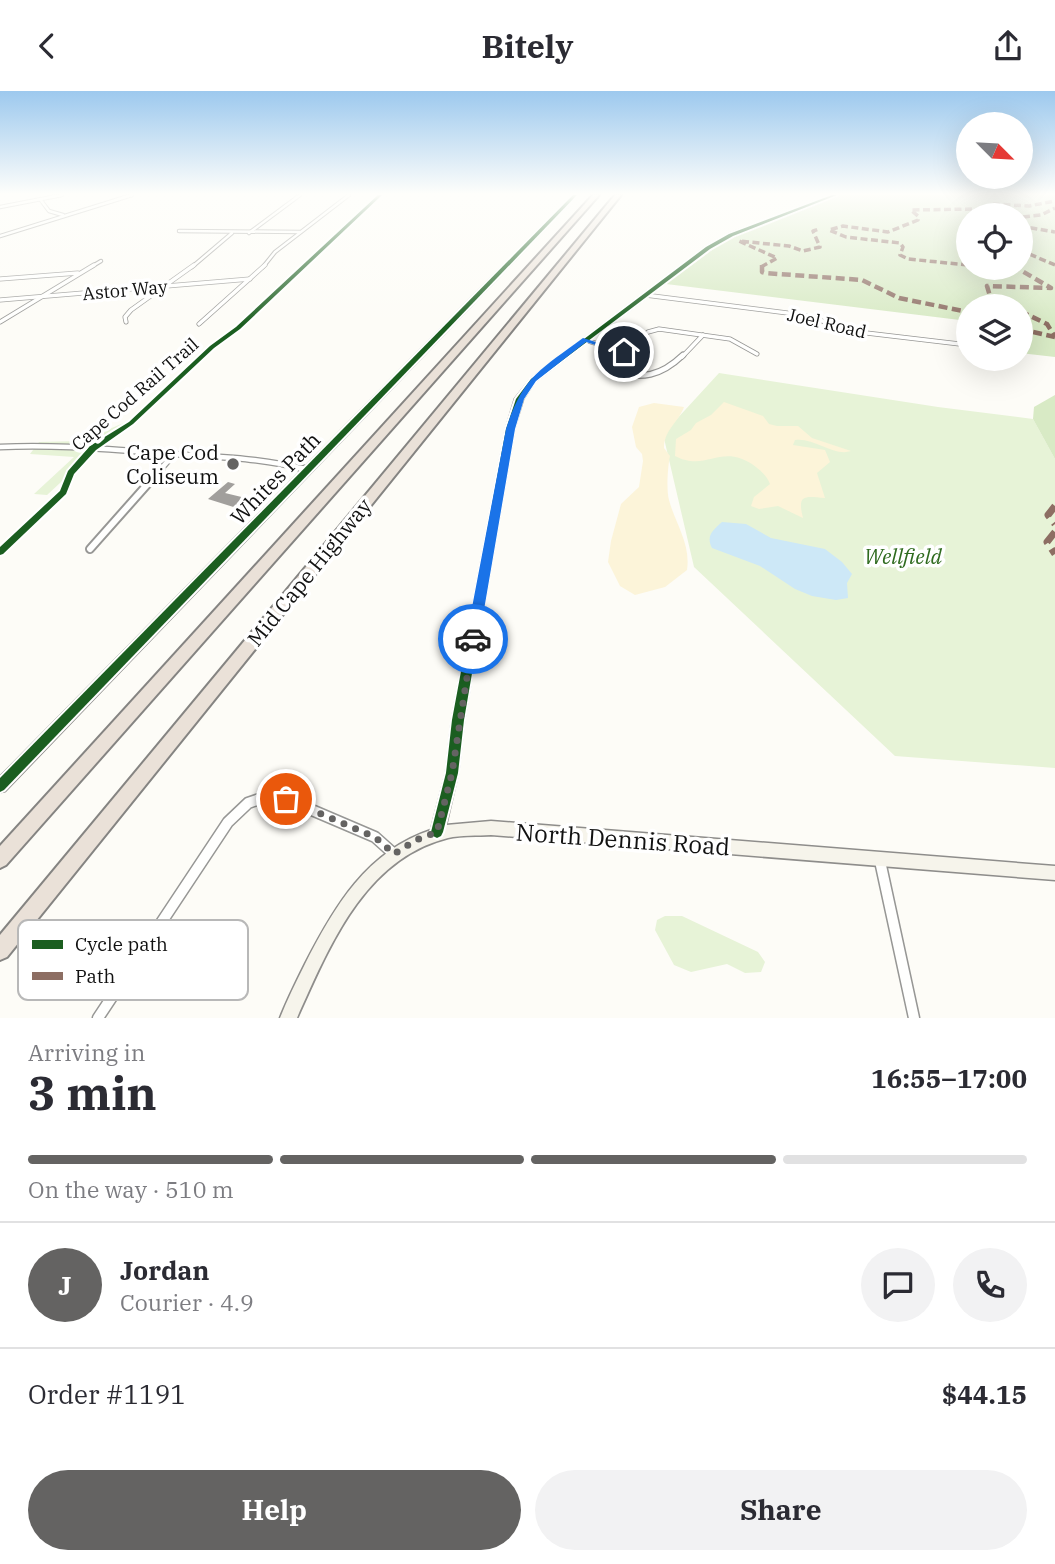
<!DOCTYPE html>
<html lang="en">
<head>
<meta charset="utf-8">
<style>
  :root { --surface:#fff; --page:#f2f2f3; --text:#2b2b33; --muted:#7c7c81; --line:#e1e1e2; --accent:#646362 }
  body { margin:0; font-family:"IBM Plex Serif",serif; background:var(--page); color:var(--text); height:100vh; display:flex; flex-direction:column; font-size:26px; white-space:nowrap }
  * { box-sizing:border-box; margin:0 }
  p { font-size:23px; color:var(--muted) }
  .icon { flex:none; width:38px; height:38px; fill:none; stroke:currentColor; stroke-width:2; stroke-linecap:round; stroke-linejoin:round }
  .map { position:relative; height:927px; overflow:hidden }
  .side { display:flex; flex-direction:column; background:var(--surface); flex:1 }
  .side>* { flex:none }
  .needle { width:46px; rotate:114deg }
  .controls { position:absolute; left:956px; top:21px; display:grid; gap:14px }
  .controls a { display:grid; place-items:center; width:77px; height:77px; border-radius:50%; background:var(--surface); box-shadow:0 7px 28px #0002; font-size:35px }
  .pin { position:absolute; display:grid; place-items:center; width:60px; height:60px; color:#fff; margin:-30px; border:4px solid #fff; border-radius:50%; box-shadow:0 2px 7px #0007 }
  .courier { position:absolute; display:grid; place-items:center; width:70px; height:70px; margin:-35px; border:5px solid #1a73e8; border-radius:50%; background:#fff; color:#222; box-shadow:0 2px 9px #0007 }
  .head em { font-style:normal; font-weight:700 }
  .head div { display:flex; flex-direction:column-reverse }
  .head { display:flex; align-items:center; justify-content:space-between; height:119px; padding:0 28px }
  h1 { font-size:46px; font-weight:700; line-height:52px }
  .bar { display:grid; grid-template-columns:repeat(4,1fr); gap:10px 7px; align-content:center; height:84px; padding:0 28px }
  .bar i { height:9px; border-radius:5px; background:var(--line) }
  .bar .active { background:var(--accent) }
  .bar p { grid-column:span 4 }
  .line { display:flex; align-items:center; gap:18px; padding:0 28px; border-top:2px solid var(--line) }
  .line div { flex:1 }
  .round { display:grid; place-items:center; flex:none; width:74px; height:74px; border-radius:37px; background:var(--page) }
  .primary-button { display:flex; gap:14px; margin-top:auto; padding:14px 28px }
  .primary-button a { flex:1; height:80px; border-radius:42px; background:var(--accent); color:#fff; font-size:28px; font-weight:700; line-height:80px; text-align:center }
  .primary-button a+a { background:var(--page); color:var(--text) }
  header { display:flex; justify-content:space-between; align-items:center; height:91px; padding:0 28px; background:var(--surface); font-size:32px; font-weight:700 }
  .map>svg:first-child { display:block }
</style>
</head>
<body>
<header><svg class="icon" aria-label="back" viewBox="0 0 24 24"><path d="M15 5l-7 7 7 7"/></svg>Bitely<svg class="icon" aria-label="share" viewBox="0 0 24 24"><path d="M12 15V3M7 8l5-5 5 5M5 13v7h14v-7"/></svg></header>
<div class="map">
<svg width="1055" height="927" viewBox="0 0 1055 927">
  <rect width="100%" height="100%" fill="#fdfcf7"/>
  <g fill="#e7f3d7">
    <polygon points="719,282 938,316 1033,328 1055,368 1055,677 895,665 694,476 663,343"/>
    <polygon points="126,331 47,404 34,403 74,366 30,363 39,351 81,350"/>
    <polygon points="665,825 682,825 758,861 765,871 761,881 745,882 727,873 691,881 674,874 655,839 657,829"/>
  </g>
  <g fill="#d8eac5" fill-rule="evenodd">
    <path d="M839 104H1055V266L1020 262V215H968V230L666 193 727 148ZM968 124H1020V177H968Z"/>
    <polygon points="1055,304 1055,368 1033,328 1034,316"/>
  </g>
  <g fill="#fcf4d9">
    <path d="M724 311 763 325 769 333 777 335H798L812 347 851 360C834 366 814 346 795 349L793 354 825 359 830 371 817 382 825 407C804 405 797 403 803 427L778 415 759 418 751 415 754 406 770 393C767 385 762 381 756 376 721 350 708 382 675 365L676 348 691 339 696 332 711 324Z"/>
    <path d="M654 312 684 316C678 332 664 339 664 357L670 365C668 374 666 398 669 409 675 432 691 453 687 479L665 496 635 504 620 495 608 471 611 450 621 413 639 396 643 370 642 363 636 356 632 336 639 316Z"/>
  </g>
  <path fill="#cde8f7" d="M722 431 746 433 771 447 825 458 842 471 852 483 847 492 848 507 836 509 812 505 795 498 760 475 712 457C706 445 712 440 722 431Z"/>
  <polygon fill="#a19f9c" points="228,391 235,393 225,402 254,409 243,419 208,408"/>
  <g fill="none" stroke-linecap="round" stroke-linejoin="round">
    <g stroke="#979795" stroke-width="4.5">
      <g id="street-far4">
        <polyline points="40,108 49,120 63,124"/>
        <polyline points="0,116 62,104"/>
        <polyline points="179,140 300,141"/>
        <polyline points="249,142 300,104"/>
        <polyline points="0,145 132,104"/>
        <polyline points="91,176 101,170"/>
        <polyline points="192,176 232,142"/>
        <polyline points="263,176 275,161 349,104"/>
      </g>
    </g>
    <g stroke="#979795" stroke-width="5">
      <g id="street-far3">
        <polyline points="0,188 78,182"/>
        <polyline points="645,204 803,224 858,241 968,254"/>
        <polyline points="0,209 250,188"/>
        <polyline points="0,231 94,174"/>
        <polyline points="126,231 125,226 131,219 194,174"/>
        <polyline points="199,233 265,174"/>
        <polyline points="585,249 624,261 648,241 659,238 730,248 757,263"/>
        <polyline points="618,266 624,261"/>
        <polyline points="682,266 703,244"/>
      </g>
    </g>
    <g stroke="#979795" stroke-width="7">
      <g id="street-far2">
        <path d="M620 264 610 273 613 280C642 289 661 285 683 264"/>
        <path d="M0 356C58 353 115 359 173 363 218 366 263 367 307 379"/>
        <polyline points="160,379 174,363"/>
      </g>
    </g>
    <g stroke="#979795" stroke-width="10">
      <g id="street-far1">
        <polyline points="302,378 307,379"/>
        <polyline points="90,458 161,378"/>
      </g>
    </g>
    <g stroke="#979795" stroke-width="13">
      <g id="street">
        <polyline points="880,770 914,927"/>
        <polyline points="98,927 228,731 248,712 268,705 286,708 375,746 394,763"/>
      </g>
    </g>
    <g stroke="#8e8d8b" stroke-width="3">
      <g id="secondary">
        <polygon points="573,104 577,104 5,700 0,701 0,686"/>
        <path d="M832 104H837L733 145 710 158 535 290 523 308 514 338 464 629 458 682 446 734 491 730 1055 775V789L491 744C477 745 461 744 448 747 364 768 329 856 297 927H280C287 909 296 891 305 873 334 816 367 760 431 739L446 682 452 629 506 338 515 308 531 288 706 156 729 143Z"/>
      </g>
    </g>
    <g stroke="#858482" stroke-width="4">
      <g id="highway">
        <polygon points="593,104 599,104 6,774 0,777 0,755"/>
        <polygon points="615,104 621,104 7,866 0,869 0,844"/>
      </g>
    </g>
    <use href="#street-far4" stroke="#fffffe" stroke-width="2.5"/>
    <use href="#street-far3" stroke="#fffffe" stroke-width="3.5"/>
    <use href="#street-far2" stroke="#fffffe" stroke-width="4.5"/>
    <use href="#street-far1" stroke="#fffffe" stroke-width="6"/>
    <use href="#street" stroke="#fffffe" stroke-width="10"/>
    <use href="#secondary" fill="#f6f4eb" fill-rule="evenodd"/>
    <use href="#highway" fill="#eae1d8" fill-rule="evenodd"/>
    <g stroke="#8d6e63" stroke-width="3.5" stroke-dasharray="7 3.5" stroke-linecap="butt">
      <polyline points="993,113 1029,115 1055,110"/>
      <polyline points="1023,126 1041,124 1055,117"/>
      <polyline points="1020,135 1055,141"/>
      <polyline points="1020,159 1055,174"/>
      <polyline points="968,174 908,168 900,164 903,156 900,152 846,146 829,139 843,135 888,141 918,129 918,125 911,119 975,118"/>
      <polyline points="761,176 777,167 739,150 789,155 803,160 820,156 813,140 819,138"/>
    </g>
    <g stroke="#8d6e63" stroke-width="4.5" stroke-dasharray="9 4.5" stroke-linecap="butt">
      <polyline points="762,174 762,181 765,182 862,189 899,207 968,221"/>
      <polyline points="1012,215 990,205 987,195 1051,197 1017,177"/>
      <polyline points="1020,220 1047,233 1055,246"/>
      <polyline points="1020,238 1055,246"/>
    </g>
    <g stroke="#8d6e63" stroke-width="7" stroke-dasharray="14 7" stroke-linecap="butt">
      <polyline points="1055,415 1048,424 1055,433"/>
      <polyline points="1055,441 1047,451 1055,463"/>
    </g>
    <g stroke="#fff" stroke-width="4">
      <g id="cycleway">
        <polygon points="378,104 382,104 240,238 214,257 133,333 96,359 74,383 66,403 3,463 0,464 0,456 60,400 68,380 90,355 129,331 210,255 236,236"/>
        <polygon points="573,104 577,104 4,699 0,701 0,687"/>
        <polygon points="832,104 837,104 733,145 710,158 535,290 522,308 514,338 464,629 458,682 443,741 441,745 437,747 433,745 431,741 446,682 452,629 506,338 516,308 531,288 706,156 729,143"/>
      </g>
    </g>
    <use href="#cycleway" fill="#1b5e20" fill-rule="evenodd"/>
  </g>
  <linearGradient id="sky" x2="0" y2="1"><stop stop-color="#9dc9ee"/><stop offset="0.44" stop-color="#fefefb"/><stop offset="1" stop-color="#fefefb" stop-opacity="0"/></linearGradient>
  <rect width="1055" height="234" fill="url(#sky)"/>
  <path fill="#1a73e8" d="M583 247 628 261 624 263 586 251 536 290 524 308 515 338 479 548 473 553 468 551 466 548 506 338C523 285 540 279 583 247Z"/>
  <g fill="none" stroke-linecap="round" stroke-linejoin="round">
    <polyline stroke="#646362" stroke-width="7" stroke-dasharray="0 12.6" points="286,708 375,746 394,763 416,749 437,741 452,682 473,548"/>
  </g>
  <circle fill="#646362" stroke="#fff" stroke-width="2.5" cx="233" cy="373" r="7"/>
  <g text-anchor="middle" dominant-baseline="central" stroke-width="7" stroke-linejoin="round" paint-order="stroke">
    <g font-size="18" fill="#111" stroke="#fff">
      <text transform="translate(125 199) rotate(-5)">Astor Way</text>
      <text transform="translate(827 232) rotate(13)">Joel Road</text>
      <text transform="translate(135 303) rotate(-41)">Cape Cod Rail Trail</text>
    </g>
    <g font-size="21" fill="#111" stroke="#fff" text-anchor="end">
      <text x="219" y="361">Cape Cod<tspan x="219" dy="24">Coliseum</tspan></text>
    </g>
    <g font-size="21" fill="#111" stroke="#fff">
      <text transform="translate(275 387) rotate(-46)">Whites Path</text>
      <text transform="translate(309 481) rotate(-51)">Mid Cape Highway</text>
    </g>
    <g font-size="21" font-style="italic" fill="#2f6b1f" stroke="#fff">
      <text x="903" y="465">Wellfield</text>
    </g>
    <g font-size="24" fill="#111" stroke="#fff">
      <text transform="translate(623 748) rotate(4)">North Dennis Road</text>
    </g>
  </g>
  <rect x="18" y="829" width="230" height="80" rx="10" fill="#fff" stroke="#b8b8b8" stroke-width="2"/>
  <rect x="32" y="849" width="31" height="9" fill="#1b5e20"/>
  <rect x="32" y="881" width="31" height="8" fill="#8d6e63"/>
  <g font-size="19" fill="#111">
    <text x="75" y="860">Cycle path</text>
    <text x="75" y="892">Path</text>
  </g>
</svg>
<div class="controls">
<a><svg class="needle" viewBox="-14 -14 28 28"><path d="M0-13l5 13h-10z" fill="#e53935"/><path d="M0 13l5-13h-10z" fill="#7c7c81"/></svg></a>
<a><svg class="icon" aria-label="locate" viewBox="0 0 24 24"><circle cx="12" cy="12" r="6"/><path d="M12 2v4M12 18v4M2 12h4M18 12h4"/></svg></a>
<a><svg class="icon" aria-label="layers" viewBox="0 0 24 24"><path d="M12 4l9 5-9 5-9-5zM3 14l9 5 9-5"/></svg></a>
</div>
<div class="pin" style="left:286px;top:708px;background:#ea580c"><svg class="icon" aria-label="bag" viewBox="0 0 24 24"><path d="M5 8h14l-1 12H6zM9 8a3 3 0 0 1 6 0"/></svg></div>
<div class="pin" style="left:624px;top:261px;background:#1f2937"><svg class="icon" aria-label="home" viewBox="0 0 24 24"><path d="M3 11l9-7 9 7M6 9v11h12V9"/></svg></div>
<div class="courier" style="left:473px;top:548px"><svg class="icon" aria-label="car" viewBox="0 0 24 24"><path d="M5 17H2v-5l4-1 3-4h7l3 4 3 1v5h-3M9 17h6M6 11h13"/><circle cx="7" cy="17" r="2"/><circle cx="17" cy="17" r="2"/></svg></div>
</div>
<section class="side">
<div class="head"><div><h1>3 min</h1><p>Arriving in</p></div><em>16:55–17:00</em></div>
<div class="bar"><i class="active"></i><i class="active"></i><i class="active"></i><i></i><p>On the way · 510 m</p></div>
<div class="line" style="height:126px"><b class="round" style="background:var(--accent);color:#fff">J</b><div><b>Jordan</b><p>Courier · 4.9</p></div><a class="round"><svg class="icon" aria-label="chat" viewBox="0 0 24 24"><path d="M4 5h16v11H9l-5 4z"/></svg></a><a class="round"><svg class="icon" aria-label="phone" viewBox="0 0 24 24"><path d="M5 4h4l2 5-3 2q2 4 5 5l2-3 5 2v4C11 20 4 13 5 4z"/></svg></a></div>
<div class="line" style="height:91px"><div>Order #1191</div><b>$44.15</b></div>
<div class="primary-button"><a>Help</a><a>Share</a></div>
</section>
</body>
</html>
